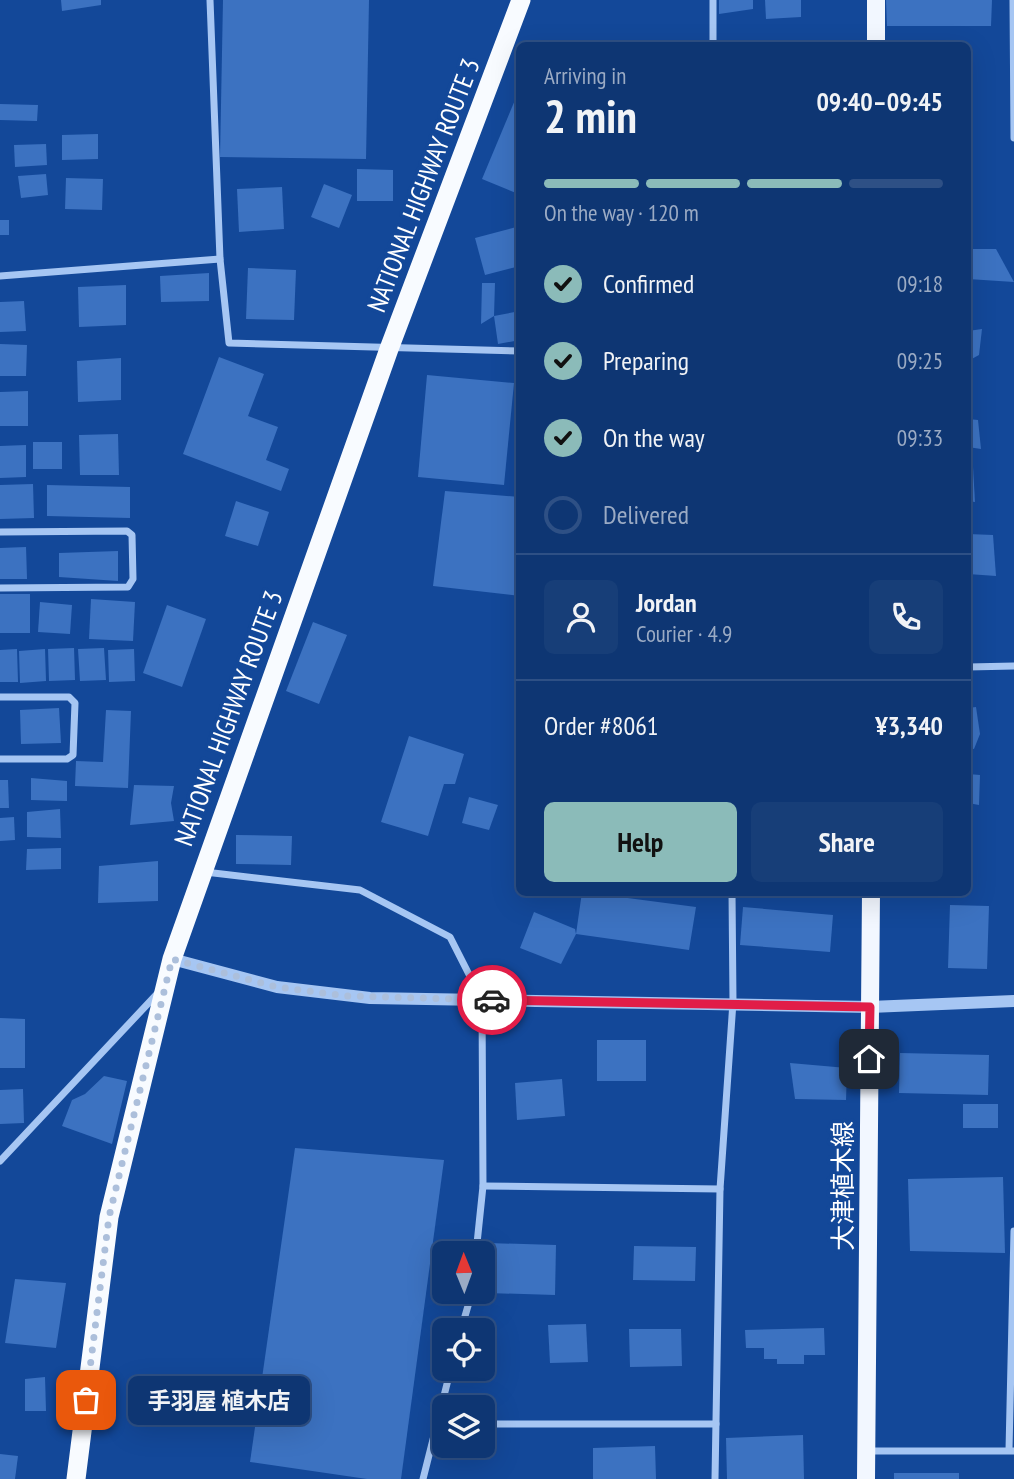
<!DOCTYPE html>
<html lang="en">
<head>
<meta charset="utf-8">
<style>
  :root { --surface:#0e3673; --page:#173e78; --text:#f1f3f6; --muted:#9babc4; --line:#2e5085; --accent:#8bbbb9 }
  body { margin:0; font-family:"PT Sans Narrow","Noto Sans JP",sans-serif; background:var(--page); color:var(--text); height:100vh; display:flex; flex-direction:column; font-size:26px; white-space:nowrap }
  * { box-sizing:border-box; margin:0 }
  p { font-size:23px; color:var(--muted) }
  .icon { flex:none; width:38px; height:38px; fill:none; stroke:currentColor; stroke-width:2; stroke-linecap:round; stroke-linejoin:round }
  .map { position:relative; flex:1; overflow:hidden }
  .drawer { position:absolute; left:516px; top:42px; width:455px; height:854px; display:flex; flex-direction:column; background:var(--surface); border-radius:10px; box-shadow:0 7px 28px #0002,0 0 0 2px var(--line) }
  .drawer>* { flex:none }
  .needle { width:46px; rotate:359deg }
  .controls { position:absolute; left:432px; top:1241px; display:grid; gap:14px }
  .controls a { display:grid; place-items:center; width:63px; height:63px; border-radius:10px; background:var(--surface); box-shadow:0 7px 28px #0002,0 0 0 2px var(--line); font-size:35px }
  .pin { position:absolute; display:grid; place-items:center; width:60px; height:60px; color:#fff; margin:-30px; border-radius:14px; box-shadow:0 4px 10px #0006 }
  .courier { position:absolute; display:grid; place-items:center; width:70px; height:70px; margin:-35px; border:5px solid #e11d48; border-radius:50%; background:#fff; color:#222; box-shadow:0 2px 9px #0007 }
  .bubble { position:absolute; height:49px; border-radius:10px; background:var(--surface); box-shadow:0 7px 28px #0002,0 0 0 2px var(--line); font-size:23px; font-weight:700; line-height:49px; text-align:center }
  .headline em { font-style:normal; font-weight:700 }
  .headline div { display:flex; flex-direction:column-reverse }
  .headline { display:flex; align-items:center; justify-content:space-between; height:119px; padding:0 28px }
  h1 { font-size:46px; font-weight:700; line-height:52px }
  .bar { display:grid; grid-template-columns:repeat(4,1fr); gap:10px 7px; align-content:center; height:84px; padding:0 28px }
  .bar i { height:9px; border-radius:5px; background:var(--line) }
  .bar .active { background:var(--accent) }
  .bar p { grid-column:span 4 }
  .line { display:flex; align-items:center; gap:18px; padding:0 28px; border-top:2px solid var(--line) }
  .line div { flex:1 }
  .round { display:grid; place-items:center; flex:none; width:74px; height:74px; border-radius:10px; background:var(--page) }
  ol { padding:0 28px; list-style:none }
  li { display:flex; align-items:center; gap:21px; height:77px }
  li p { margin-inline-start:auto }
  li .icon { padding:7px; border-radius:50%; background:var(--accent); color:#111; stroke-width:4 }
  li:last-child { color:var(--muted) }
  li i { width:38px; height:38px; border:4px solid var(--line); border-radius:50% }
  .cta { display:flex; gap:14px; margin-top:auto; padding:14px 28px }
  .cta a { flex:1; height:80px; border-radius:10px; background:var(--accent); color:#111; font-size:28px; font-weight:700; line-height:80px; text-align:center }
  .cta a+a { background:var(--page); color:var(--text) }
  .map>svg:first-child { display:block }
</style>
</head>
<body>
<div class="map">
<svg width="1014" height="1479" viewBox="0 0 1014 1479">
  <rect width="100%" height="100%" fill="#134899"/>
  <g fill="#3c72c1">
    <polygon points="61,0 101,0 101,5 62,11"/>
    <polygon points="223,0 369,0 366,159 220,157"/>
    <polygon points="719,0 753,0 753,9 719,14"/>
    <polygon points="765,0 801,0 801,17 766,19"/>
    <polygon points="886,0 992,0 991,26 887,26"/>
    <polygon points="773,41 853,41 852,46 772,46"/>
    <polygon points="520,88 520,183 516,193 482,179"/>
    <polygon points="0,104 38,105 37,121 0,120"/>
    <polygon points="98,134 98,159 62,160 62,135"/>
    <polygon points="46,144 47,165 15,167 14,145"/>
    <polygon points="357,169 393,170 393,201 357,201"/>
    <polygon points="46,174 48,195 21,198 18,176"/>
    <polygon points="66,178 103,179 102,210 65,209"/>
    <polygon points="324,184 352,195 339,228 311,217"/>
    <polygon points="282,187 284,229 239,232 237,189"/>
    <rect x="0" y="220" width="9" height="15"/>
    <polygon points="520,226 520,266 485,275 475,238"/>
    <polygon points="968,249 996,249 1014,282 968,279"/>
    <polygon points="248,268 296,270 294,320 246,319"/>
    <polygon points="209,273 209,301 161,302 160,276"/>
    <polygon points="482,283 495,283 494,316 520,311 520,340 498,344 494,316 481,324"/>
    <polygon points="126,285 126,325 79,327 78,287"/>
    <polygon points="24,301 26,331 0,332 0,302"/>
    <polygon points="982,329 979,355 968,361 968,331"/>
    <polygon points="0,344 27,345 26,376 0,376"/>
    <polygon points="219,357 264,374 248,416 278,427 266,460 289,469 281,491 183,454"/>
    <polygon points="121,358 121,400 78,402 77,361"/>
    <polygon points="427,375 514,383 504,485 418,477"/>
    <polygon points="28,391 28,426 0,426 0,392"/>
    <polygon points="968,419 978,420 981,449 968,447"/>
    <polygon points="118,434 119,475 80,475 79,435"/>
    <rect x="33" y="442" width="29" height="27"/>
    <polygon points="26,445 26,477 0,478 0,446"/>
    <polygon points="968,467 973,467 975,502 968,501"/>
    <polygon points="33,484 34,518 0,519 0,485"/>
    <polygon points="47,485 130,487 130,518 47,516"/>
    <polygon points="445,491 520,497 520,596 433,586"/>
    <polygon points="236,501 269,512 258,546 225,536"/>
    <polygon points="968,534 993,535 996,576 968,574"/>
    <polygon points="26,547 27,579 0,579 0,548"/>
    <polygon points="118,551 118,581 59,577 59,553"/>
    <rect x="0" y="594" width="30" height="39"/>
    <polygon points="91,599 135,602 133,641 89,639"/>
    <polygon points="40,602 72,605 70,634 38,632"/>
    <polygon points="167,605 206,619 182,687 143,673"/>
    <polygon points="313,622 347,635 319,704 286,691"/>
    <polygon points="74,648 75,680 49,681 48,649"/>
    <polygon points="104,648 106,680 80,681 78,649"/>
    <polygon points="17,649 18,682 0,682 0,650"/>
    <polygon points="45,649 46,681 20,683 19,651"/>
    <polygon points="134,649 135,681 109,682 108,650"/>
    <polygon points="976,707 980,734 974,749 968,748 968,708"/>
    <polygon points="59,708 61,743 21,744 20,710"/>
    <polygon points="106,710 131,711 128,788 75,786 76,761 103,762"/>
    <polygon points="409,736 464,754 455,784 444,784 428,836 381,822"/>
    <polygon points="968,774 980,775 979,805 968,803"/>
    <polygon points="31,778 67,781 67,801 31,800"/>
    <polygon points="0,780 8,780 9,808 0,808"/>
    <polygon points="134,785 174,786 171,803 174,821 130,825"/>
    <polygon points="469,797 498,805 489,830 462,823"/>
    <polygon points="60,809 61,838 27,837 27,812"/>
    <polygon points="14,817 15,840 0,841 0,818"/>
    <polygon points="236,835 292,836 291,865 236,864"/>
    <polygon points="61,848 61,869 26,870 27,849"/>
    <polygon points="158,861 158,901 98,903 99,866"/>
    <polygon points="582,892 696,907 689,950 576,934 561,964 520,948 534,912 575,929 576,934"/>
    <polygon points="950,905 989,906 987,969 948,968"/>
    <polygon points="743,907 833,915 830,952 740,945"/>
    <polygon points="0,1018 25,1019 25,1068 0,1068"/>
    <rect x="597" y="1040" width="49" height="41"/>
    <polygon points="900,1053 989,1055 988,1095 899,1093"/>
    <polygon points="790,1063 847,1068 846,1100 795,1099"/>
    <polygon points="104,1076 127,1081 112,1144 62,1126 72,1100 85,1094"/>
    <polygon points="562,1079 565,1116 517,1120 515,1083"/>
    <polygon points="23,1089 24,1123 0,1124 0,1090"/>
    <rect x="963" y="1104" width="35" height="24"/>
    <polygon points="295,1148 444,1160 401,1479 367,1479 250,1462"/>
    <polygon points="1003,1177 1005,1253 910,1251 908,1179"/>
    <polygon points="488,1243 556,1245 555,1295 487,1293"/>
    <polygon points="634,1246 696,1247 695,1281 633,1280"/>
    <polygon points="15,1279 66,1283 56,1348 5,1343"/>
    <polygon points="586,1324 588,1362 550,1363 548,1325"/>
    <polygon points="824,1328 825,1355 804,1355 804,1364 777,1364 777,1359 764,1359 764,1348 746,1348 745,1330"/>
    <polygon points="629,1329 681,1329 682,1366 630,1367"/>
    <polygon points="45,1377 46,1411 25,1411 25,1379"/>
    <polygon points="803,1435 804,1479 727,1479 726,1438"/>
    <polygon points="655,1446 656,1479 593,1479 593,1448"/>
    <polygon points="0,1454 18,1456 15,1479 0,1479"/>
    <rect x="894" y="1473" width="65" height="6"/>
  </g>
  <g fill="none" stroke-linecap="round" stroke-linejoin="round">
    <g stroke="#a6c6f3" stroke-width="7">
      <polyline points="210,0 220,259 229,343 520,351"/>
      <polyline points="713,0 713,46"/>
      <polyline points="1013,0 1014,138"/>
      <polyline points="0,276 220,259"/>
      <polyline points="0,532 127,531 132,535 133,579 128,587 0,588"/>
      <polyline points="968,667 1014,666"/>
      <polyline points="0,697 69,697 75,703 73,755 67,759 0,759"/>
      <polyline points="205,872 360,890 450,937 482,1000 483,1186 476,1253"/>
      <polyline points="0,1161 157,994"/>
      <polyline points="483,1186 720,1189"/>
      <polyline points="461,1330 472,1292"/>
      <polyline points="483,1424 716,1424"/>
      <polyline points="1009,1450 1014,1231"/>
      <polyline points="868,1451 1013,1451"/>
      <polyline points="423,1479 451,1368"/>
      <polyline points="715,1479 720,1189 733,1002 732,892"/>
    </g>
    <polyline stroke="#a6c6f3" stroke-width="12" points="172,959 277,987 370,998 870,1007 1014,1001"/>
    <g stroke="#f2f7ff" stroke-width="18">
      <polyline points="876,46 876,0"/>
      <polyline points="866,1479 871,892"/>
    </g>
    <polyline stroke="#f8fbff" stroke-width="19" points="76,1479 109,1217 172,959 389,349 521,0"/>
  </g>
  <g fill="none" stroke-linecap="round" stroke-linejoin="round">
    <polyline stroke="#acbfdb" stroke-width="7" stroke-dasharray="0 12.6" points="86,1400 109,1217 172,959 277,987 347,996 492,1000"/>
    <polyline stroke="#e11d48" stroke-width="9" points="492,1000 870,1007 869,1059"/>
  </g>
  <g text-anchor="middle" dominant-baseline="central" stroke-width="7" stroke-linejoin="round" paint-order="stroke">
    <g font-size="26" fill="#fff" stroke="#134899">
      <text transform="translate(423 185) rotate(-69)">NATIONAL HIGHWAY ROUTE 3</text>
      <text transform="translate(228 718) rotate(-70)">NATIONAL HIGHWAY ROUTE 3</text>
      <text transform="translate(842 1186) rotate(-90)">大津植木線</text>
    </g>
  </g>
</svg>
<div class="controls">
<a><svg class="needle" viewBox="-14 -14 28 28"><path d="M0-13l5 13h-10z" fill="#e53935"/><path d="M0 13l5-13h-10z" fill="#9babc4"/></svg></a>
<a><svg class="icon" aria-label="locate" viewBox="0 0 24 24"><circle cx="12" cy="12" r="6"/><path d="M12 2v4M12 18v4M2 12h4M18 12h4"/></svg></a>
<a><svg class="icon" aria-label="layers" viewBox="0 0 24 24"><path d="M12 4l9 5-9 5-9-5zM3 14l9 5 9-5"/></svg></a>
</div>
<div class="pin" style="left:86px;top:1400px;background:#ea580c"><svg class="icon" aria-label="bag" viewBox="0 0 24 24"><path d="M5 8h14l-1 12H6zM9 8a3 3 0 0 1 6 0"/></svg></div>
<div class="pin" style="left:869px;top:1059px;background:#1f2937"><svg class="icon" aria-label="home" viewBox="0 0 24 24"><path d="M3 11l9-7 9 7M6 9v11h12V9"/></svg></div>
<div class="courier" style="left:492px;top:1000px"><svg class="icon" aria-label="car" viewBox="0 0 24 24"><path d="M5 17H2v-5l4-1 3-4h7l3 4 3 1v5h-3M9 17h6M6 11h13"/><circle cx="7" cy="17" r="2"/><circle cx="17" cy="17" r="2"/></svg></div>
<div class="bubble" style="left:128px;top:1376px;width:182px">手羽屋 植木店</div>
<section class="drawer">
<div class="headline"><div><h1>2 min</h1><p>Arriving in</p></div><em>09:40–09:45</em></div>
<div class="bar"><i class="active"></i><i class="active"></i><i class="active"></i><i></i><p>On the way · 120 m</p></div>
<ol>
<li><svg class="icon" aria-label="check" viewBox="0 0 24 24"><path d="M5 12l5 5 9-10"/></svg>Confirmed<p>09:18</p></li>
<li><svg class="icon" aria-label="check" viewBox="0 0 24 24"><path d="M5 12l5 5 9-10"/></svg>Preparing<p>09:25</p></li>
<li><svg class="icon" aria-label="check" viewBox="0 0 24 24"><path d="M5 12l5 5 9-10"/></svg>On the way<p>09:33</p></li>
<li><i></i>Delivered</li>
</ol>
<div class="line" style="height:126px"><a class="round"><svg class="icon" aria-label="person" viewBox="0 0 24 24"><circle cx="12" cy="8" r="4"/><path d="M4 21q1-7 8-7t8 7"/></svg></a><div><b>Jordan</b><p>Courier · 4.9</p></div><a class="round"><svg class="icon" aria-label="phone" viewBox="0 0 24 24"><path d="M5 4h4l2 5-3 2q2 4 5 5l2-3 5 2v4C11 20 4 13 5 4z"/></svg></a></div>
<div class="line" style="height:91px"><div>Order #8061</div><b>¥3,340</b></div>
<div class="cta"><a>Help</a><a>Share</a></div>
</section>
</div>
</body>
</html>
